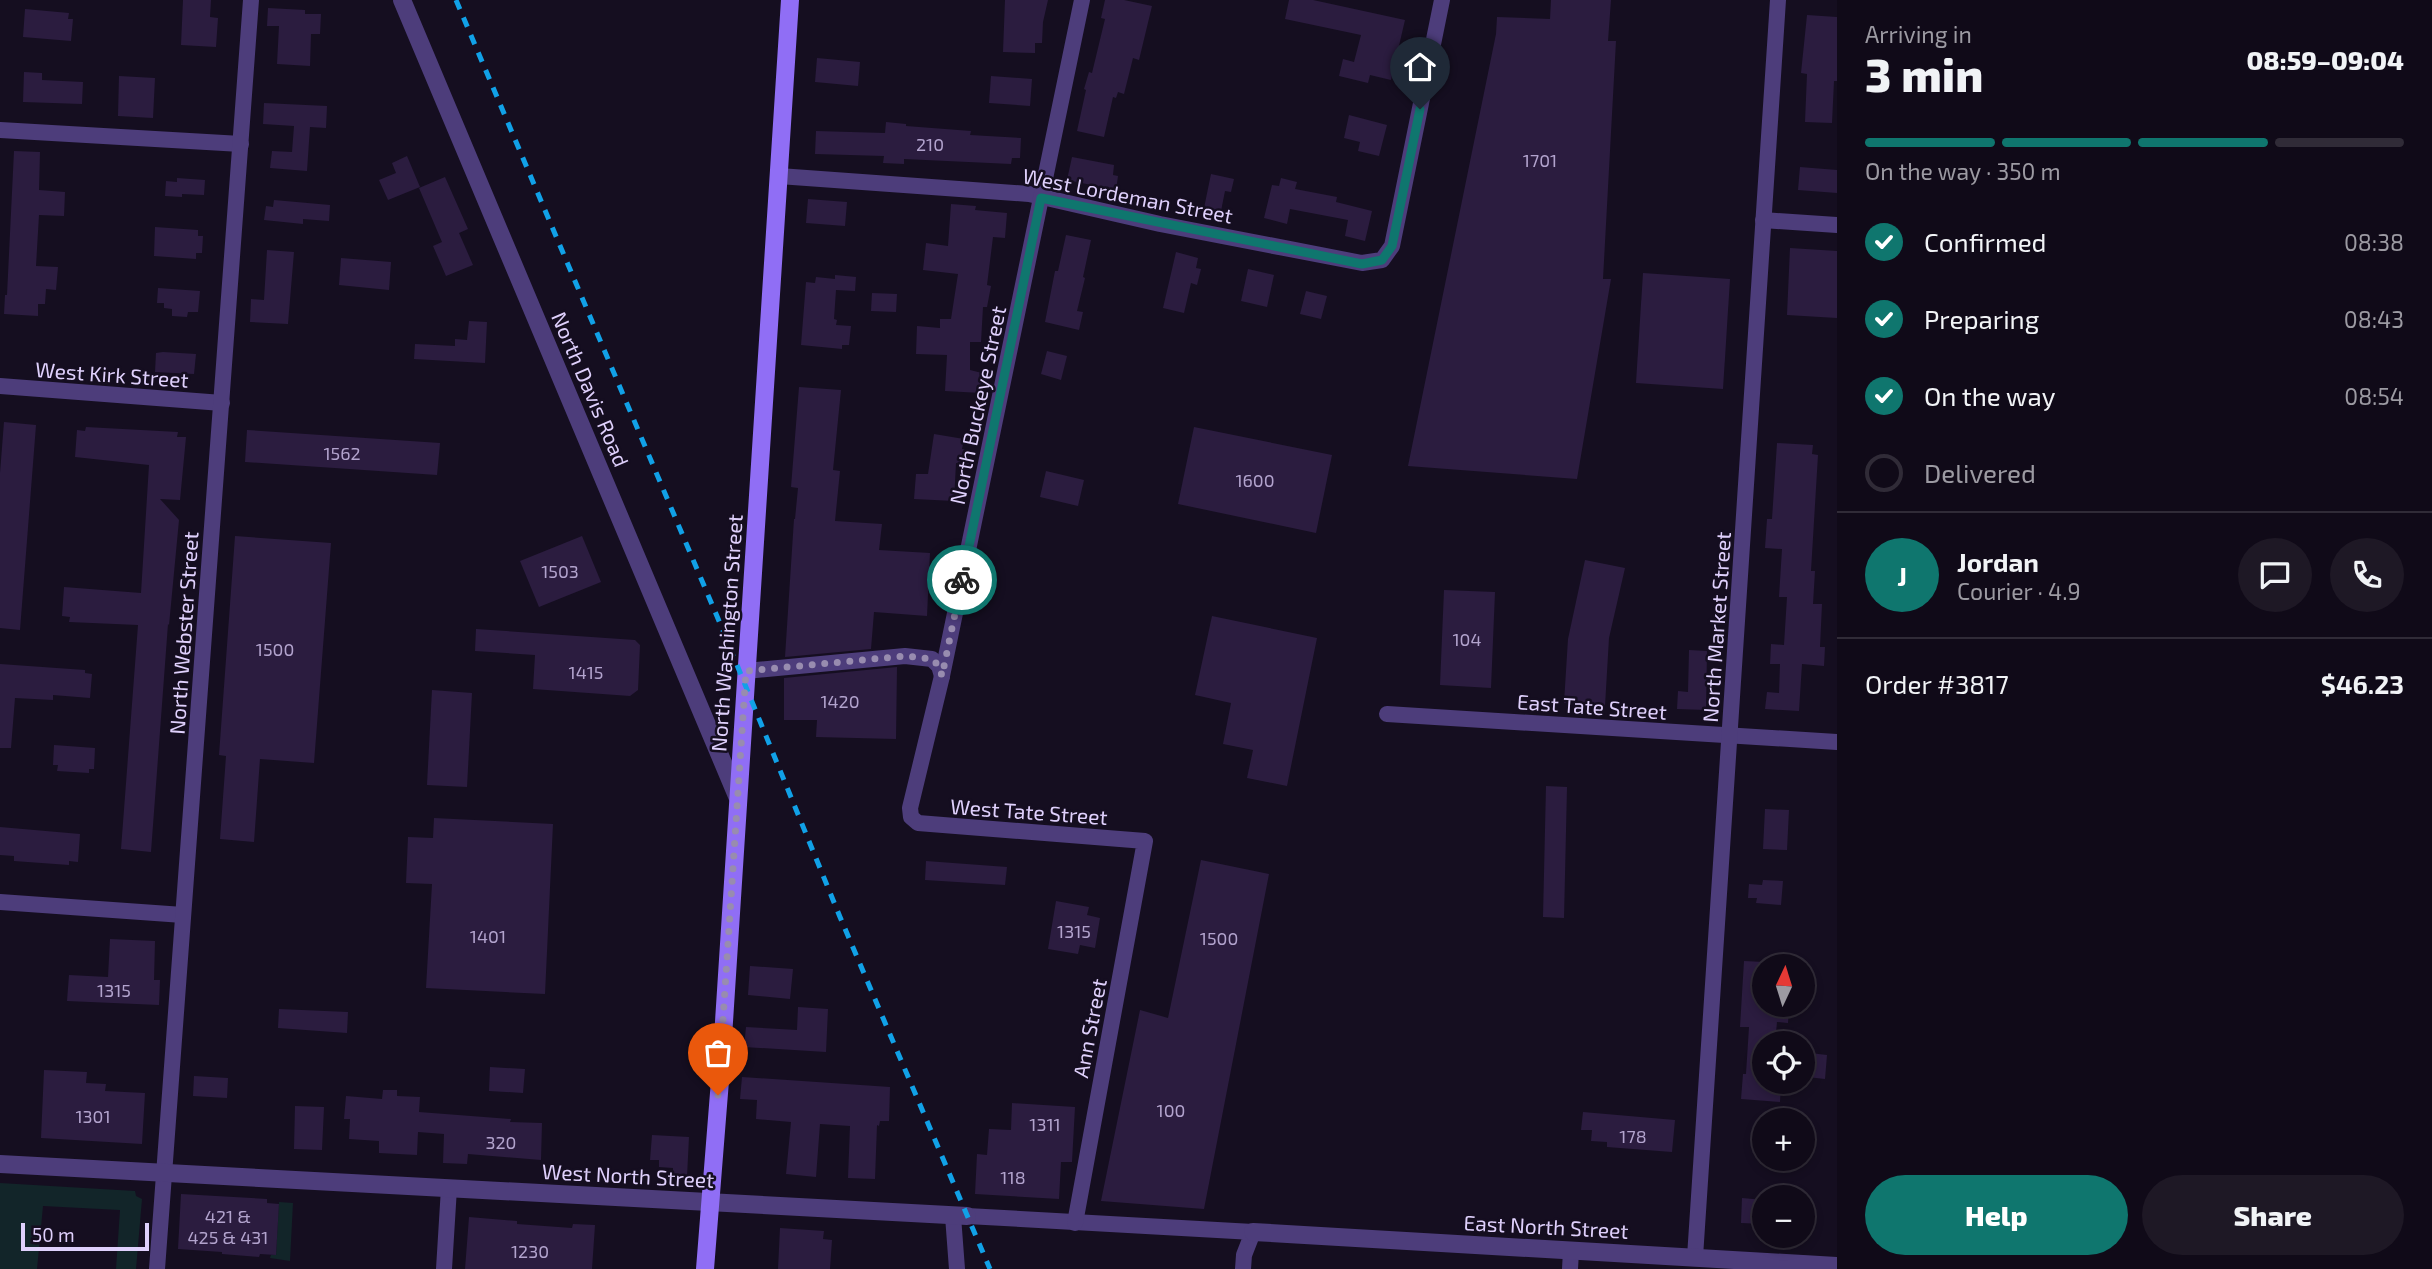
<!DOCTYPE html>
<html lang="en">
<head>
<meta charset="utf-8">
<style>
  :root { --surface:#100a18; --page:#1e1825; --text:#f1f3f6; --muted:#9c9aa2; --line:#302b37; --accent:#0f766e }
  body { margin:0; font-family:"Exo 2",sans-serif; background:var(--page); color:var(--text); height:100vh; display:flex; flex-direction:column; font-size:26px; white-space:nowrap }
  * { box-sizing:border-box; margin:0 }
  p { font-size:23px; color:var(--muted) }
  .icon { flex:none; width:38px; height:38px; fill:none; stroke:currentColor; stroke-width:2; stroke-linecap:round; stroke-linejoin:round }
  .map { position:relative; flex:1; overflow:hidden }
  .panel { display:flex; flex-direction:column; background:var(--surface); width:595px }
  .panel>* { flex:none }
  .needle { width:46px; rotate:4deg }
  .fabs { position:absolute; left:1752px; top:954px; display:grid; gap:14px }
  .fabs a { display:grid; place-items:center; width:63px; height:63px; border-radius:50%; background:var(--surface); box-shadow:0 4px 10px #0003,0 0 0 2px var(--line); font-size:35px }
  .scale { position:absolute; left:21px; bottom:18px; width:128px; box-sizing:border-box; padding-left:7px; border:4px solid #dfd0fc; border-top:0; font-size:19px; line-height:24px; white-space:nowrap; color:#dfd0fc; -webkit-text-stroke:5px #150e20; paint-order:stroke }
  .pin { position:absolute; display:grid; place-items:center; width:60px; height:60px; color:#fff; margin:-72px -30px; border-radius:50% 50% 50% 0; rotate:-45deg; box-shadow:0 0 7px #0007 }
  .pin .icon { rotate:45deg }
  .courier { position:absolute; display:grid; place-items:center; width:70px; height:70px; margin:-35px; border:5px solid #0f766e; border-radius:50%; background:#fff; color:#222; box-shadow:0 2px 9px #0007 }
  .head em { font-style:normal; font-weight:800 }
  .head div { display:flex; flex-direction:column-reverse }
  .head { display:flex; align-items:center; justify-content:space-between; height:119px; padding:0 28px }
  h1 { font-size:46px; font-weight:800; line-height:52px }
  .bar { display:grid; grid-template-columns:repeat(4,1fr); gap:10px 7px; align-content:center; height:84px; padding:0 28px }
  .bar i { height:9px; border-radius:5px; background:var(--line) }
  .bar .on { background:var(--accent) }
  .bar p { grid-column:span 4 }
  .line { display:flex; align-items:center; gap:18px; padding:0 28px; border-top:2px solid var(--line) }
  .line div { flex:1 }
  .round { display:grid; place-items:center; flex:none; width:74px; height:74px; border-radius:37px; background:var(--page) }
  ol { padding:0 28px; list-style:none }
  li { display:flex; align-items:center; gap:21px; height:77px }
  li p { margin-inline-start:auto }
  li .icon { padding:7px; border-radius:50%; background:var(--accent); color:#fff; stroke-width:4 }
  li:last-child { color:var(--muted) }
  li i { width:38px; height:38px; border:4px solid var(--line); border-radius:50% }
  .cta { display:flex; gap:14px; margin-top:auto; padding:14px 28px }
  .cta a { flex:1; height:80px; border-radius:42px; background:var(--accent); color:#fff; font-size:28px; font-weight:800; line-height:80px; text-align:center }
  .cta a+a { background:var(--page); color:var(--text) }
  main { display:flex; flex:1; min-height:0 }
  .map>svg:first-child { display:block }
</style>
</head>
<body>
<main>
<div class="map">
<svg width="1837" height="1269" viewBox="0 0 1837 1269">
  <rect width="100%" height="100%" fill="#150e20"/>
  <g fill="#122529">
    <polygon points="0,1183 135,1191 136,1196 142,1199 136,1269 116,1269 120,1210 43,1206 37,1269 0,1269"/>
    <polygon points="279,1202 293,1203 290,1261 270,1258 271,1255 276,1255"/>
  </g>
  <g fill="#2b1c3f">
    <polygon points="183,0 211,0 210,17 218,18 216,47 181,45"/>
    <polygon points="1005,0 1048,0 1043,22 1042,43 1035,43 1035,53 1003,52"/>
    <polygon points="1105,0 1124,0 1152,6 1139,60 1133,58 1124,94 1118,92 1116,98 1113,97 1104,137 1077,131 1086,90 1084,89 1089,72 1092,73 1105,19 1101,18"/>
    <polygon points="1289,0 1313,0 1405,20 1391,80 1370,75 1368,83 1339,76 1343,59 1354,62 1361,35 1285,19"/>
    <polygon points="1551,0 1611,0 1608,41 1616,41 1603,279 1611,279 1577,479 1408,466 1496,34 1497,17 1550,19"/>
    <polygon points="268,8 305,10 305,14 321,14 320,34 311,34 310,66 277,64 279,26 267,26"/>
    <polygon points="25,9 69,13 68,19 73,19 71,41 23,37"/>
    <polygon points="1807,15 1837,17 1837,81 1834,81 1832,123 1805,122 1807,74 1801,73"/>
    <polygon points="817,58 860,62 858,86 815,82"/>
    <polygon points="24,72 42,73 42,80 83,82 82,104 23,102"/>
    <polygon points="119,76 155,78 153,118 118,116"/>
    <polygon points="991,76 1032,79 1030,106 989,103"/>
    <polygon points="264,103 327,106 326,128 310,127 307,171 270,168 272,151 292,152 294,126 263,124"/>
    <polygon points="1349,115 1387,125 1379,156 1358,151 1360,142 1344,138"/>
    <polygon points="886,122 906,124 906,126 971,131 970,135 1021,138 1020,158 1012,158 1011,164 904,159 904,164 883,163 884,156 815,154 816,131 885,133"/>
    <polygon points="14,151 40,152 39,190 65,192 64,216 39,215 36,266 58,267 56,290 46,289 45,304 38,304 38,316 4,314 5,295 7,295"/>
    <polygon points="407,156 420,187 388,200 379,180 396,173 392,163"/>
    <polygon points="1072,157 1114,165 1113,175 1118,176 1116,190 1067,180"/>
    <polygon points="1800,167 1837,170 1837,193 1798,190"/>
    <polygon points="1211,174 1234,179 1231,192 1225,191 1221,211 1204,208"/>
    <polygon points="445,177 468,229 459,233 473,265 446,276 433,246 442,242 419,188"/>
    <polygon points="177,178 205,180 204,195 182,194 182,197 165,196 166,181 177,182"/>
    <polygon points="1281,178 1297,182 1295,189 1337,197 1336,202 1372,211 1365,241 1345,236 1348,220 1290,209 1287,224 1264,218 1272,185 1279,186"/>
    <polygon points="808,199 847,202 845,226 806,223"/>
    <polygon points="274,200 330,205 329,221 303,219 303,224 264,220 266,206 273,207"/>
    <polygon points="951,204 976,206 975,210 1007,213 1005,238 993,237 987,285 991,286 987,307 983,307 981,342 970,342 970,370 982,373 981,393 945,391 947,355 916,354 917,326 940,328 940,319 951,319 958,274 923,270 926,243 948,246"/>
    <polygon points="155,227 198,230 198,236 203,236 202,253 196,253 196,259 154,256"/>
    <polygon points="1066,235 1091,240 1083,277 1085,278 1077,311 1083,312 1079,330 1045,322 1055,271 1058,271"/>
    <polygon points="1790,248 1837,251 1837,318 1787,315"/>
    <polygon points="267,250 294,252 288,324 250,322 251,299 264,300"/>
    <polygon points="1176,252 1198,258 1196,268 1201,269 1197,285 1191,283 1184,313 1163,308"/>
    <polygon points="341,258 391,262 389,290 339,285"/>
    <polygon points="1248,269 1274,275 1267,307 1241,301"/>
    <polygon points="1643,273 1730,279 1723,389 1636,383"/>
    <polygon points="835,275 856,277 855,291 836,290 834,319 837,320 836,325 851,326 849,345 842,345 842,349 801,345 806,282 815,283 816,277 835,279"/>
    <polygon points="158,288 200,291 198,312 188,312 187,317 172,316 172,309 164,308 164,303 157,303"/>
    <polygon points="1306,291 1327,296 1321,319 1300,314"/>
    <polygon points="872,293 897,294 896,312 871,311"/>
    <polygon points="469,321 487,322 485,363 414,359 415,344 455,346 455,339 467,340"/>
    <polygon points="1047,351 1067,356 1061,380 1041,374"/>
    <polygon points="163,352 196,354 194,374 155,372 156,353"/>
    <polygon points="799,387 841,390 833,470 840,471 835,521 882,524 879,550 930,553 927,616 874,612 871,649 785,657 794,519 795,519 798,488 791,487"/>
    <polygon points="4,422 36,425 20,630 0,628 0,473"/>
    <polygon points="86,427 178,432 177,437 186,437 180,500 160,499 179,520 169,625 168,624 151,852 121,849 138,625 69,622 70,617 62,616 64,587 141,593 149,465 75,457 77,430 85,431"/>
    <polygon points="1194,427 1332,455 1316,533 1178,504"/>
    <polygon points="247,430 440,443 437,475 245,462"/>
    <polygon points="934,434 964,439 962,449 971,450 969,465 956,463 954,501 914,499 916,474 928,474"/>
    <polygon points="1777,443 1813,445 1812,454 1818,455 1811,571 1815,571 1813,604 1822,604 1820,647 1825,647 1824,666 1802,664 1799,711 1765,709 1767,692 1779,693 1780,664 1770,664 1771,644 1784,645 1787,597 1779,597 1782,549 1765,548 1767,519 1772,519"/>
    <polygon points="1046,471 1084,480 1078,506 1040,497"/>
    <polygon points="235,536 331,543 314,763 260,759 254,842 220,839 226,756 219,755"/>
    <polygon points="582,536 601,582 539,607 520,561"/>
    <polygon points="1585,560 1625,568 1609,638 1605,706 1564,703 1568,639"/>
    <polygon points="1444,590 1495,592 1491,688 1440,685"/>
    <polygon points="1212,616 1317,638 1287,786 1247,778 1253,750 1223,744 1231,703 1195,695"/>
    <polygon points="476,629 635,640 640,645 638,690 630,696 533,689 535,655 475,651"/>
    <polygon points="1689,650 1707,651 1706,710 1677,709 1678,691 1688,692"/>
    <polygon points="0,664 85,670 85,673 92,674 90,698 53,695 53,700 15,698 11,748 0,748"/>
    <polygon points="897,667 896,739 816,737 817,720 784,720 784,678"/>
    <polygon points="432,690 472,693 467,787 427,785"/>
    <polygon points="54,745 95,748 94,769 89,769 89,773 57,771 58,765 53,765"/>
    <polygon points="1546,786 1567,787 1564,918 1543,917"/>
    <polygon points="1765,809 1789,810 1787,850 1763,849"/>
    <polygon points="434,818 553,824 545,994 426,988 432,884 406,883 408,837 433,838"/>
    <polygon points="0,827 80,834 78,862 69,861 69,865 14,861 14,856 0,855"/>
    <polygon points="1201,860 1269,874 1204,1209 1101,1201 1140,1010 1168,1018"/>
    <polygon points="926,861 1007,867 1005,885 925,880"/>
    <polygon points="1763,880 1783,881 1781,905 1756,903 1757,898 1748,898 1749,884 1762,885"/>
    <polygon points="1056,901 1089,907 1087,915 1100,918 1095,948 1080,945 1078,954 1048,949"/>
    <polygon points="110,939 155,941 154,980 160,980 159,1005 67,1001 69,975 108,977"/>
    <polygon points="1744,961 1764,962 1764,1007 1789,1009 1788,1023 1777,1022 1775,1043 1764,1043 1764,1082 1781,1082 1780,1102 1741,1099 1743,1074 1746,1074 1749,1027 1740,1027"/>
    <polygon points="750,966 793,969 790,999 748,995"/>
    <polygon points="798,1007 828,1009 826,1052 744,1047 746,1027 797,1030"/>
    <polygon points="279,1009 348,1012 347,1033 278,1028"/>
    <polygon points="1810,1053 1827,1055 1825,1079 1807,1077"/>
    <polygon points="490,1067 525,1069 523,1093 489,1091"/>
    <polygon points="44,1070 87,1072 86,1083 106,1084 105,1091 145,1093 142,1144 41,1138"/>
    <polygon points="194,1076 228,1078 227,1098 193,1096"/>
    <polygon points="742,1077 890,1087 889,1121 880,1121 879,1126 877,1125 875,1179 848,1178 850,1126 820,1124 816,1177 786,1174 791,1122 756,1119 757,1100 740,1099"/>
    <polygon points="383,1090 397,1090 397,1096 420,1097 419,1112 511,1119 510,1122 542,1123 541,1160 468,1154 467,1164 443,1163 444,1134 418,1132 417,1155 379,1153 379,1141 349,1139 350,1119 344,1119 346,1096 382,1099"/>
    <polygon points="1012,1103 1075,1107 1072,1162 1061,1162 1059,1199 975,1194 977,1154 987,1155 989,1129 1011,1130"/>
    <polygon points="295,1106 324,1107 322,1150 294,1149"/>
    <polygon points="1583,1112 1675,1120 1672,1152 1607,1147 1607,1142 1591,1141 1592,1130 1581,1130"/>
    <polygon points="652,1135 689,1137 687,1177 673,1176 673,1168 659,1167 659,1160 650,1160"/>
    <polygon points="181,1194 267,1199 267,1203 279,1204 276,1255 260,1254 259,1257 222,1254 222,1252 178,1249"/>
    <polygon points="1742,1198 1764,1200 1764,1224 1741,1223"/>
    <polygon points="469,1217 517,1221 517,1224 572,1228 573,1224 595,1225 592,1269 465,1269"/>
    <polygon points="780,1228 824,1231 823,1239 832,1240 830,1269 778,1269"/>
  </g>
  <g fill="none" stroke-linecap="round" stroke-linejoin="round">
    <g stroke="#4d3d7b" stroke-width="16">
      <polyline points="0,130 241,144"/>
      <polyline points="779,176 1029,194 1160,224 1362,263 1382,260 1392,246 1442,0"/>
      <polyline points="1763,220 1837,225"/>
      <polyline points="0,386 222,403"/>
      <polyline points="746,671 905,656 932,659 939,666 942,676"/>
      <polyline points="1387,714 1837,742"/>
      <polyline points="0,902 183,915"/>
      <polyline points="953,1216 957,1269"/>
      <polyline points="967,1216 1253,1232 1244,1255 1243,1269"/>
      <polyline points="1075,1223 1145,841 918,823 911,817 910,808 942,676 1082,0"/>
      <polyline points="1695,1257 1778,0"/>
      <polyline points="157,1269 251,0"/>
      <polyline points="444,1269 449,1188"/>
      <polyline points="1570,1269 1571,1251"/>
    </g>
    <g stroke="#4d3d7b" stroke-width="18">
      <polyline points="402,0 737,796"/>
      <polyline points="0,1164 967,1216"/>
      <polyline points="1253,1232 1837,1266"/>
    </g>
    <polyline stroke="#906ef5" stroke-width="18" points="705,1269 721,1068 790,0"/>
    <polyline stroke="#11a1e7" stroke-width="5" stroke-dasharray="10 9" stroke-linecap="butt" points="456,0 719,621 840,917 990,1269"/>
  </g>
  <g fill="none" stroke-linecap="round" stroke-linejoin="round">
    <polyline stroke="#988caf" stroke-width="7" stroke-dasharray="0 12.6" points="718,1095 746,671 905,656 932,659 939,666 942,676 962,580"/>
    <polyline stroke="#0f766e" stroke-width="9" points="962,580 1041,198 1362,264 1382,260 1392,246 1420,109"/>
  </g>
  <g text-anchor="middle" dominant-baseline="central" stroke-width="5" stroke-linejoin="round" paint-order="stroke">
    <g font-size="18" fill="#b2a3cd">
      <text x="930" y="144">210</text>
      <text x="1540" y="160">1701</text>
      <text x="342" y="453">1562</text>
      <text x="1255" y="480">1600</text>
      <text x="560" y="571">1503</text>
      <text x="1467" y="639">104</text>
      <text x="275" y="649">1500</text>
      <text x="586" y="672">1415</text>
      <text x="840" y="701">1420</text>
      <text x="1074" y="931">1315</text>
      <text x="488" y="936">1401</text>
      <text x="1219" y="938">1500</text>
      <text x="114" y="990">1315</text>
      <text x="1171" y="1110">100</text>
      <text x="93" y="1116">1301</text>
      <text x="1045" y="1124">1311</text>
      <text x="1633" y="1136">178</text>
      <text x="501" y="1142">320</text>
      <text x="1013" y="1177">118</text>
      <text x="228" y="1216">421 &amp;<tspan x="228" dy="21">425 &amp; 431</tspan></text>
      <text x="530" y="1251">1230</text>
    </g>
    <g font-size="21" fill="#dfd0fc" stroke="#150e20">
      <text transform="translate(1128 195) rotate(11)">West Lordeman Street</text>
      <text transform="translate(112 374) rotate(4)">West Kirk Street</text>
      <text transform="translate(591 389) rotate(67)">North Davis Road</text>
      <text transform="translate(977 405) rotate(-78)">North Buckeye Street</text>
      <text transform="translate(1716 627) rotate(-86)">North Market Street</text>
      <text transform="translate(183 633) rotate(-86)">North Webster Street</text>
      <text transform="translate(726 633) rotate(-86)">North Washington Street</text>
      <text transform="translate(1592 706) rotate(4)">East Tate Street</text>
      <text transform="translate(1029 811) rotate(4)">West Tate Street</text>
      <text transform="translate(1089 1028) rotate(-79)">Ann Street</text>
      <text transform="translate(628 1175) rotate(3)">West North Street</text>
      <text transform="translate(1546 1226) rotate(3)">East North Street</text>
    </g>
  </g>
</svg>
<div class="fabs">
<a><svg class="needle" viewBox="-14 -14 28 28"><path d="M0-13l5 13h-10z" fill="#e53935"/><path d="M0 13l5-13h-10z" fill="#9c9aa2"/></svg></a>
<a><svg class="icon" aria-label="locate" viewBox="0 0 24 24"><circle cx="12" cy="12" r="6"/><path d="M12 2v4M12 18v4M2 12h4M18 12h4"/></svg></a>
<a>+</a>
<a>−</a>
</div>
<div class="scale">50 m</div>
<div class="pin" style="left:718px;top:1095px;background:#ea580c"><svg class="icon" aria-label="bag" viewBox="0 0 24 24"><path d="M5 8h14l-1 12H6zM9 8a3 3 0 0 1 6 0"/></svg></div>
<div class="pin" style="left:1420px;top:109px;background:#1f2937"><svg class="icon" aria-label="home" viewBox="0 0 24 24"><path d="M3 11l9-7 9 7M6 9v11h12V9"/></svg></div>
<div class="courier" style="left:962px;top:580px"><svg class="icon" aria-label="bike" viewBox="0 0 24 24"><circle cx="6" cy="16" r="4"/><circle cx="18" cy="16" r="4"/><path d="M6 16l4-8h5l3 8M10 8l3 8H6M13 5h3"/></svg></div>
</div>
<section class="panel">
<div class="head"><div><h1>3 min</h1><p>Arriving in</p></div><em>08:59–09:04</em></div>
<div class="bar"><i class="on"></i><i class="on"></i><i class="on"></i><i></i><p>On the way · 350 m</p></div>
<ol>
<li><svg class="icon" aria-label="check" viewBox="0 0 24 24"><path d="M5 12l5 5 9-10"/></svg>Confirmed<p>08:38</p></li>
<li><svg class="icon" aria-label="check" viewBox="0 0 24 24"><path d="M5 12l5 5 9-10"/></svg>Preparing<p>08:43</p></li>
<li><svg class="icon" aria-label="check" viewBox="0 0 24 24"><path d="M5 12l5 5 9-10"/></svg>On the way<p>08:54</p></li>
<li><i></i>Delivered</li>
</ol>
<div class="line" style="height:126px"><b class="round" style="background:var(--accent);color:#fff">J</b><div><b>Jordan</b><p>Courier · 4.9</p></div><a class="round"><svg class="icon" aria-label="chat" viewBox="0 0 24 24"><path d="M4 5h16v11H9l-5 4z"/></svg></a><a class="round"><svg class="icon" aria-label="phone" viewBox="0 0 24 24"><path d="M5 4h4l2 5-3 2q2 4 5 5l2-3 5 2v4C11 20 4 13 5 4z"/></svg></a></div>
<div class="line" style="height:91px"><div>Order #3817</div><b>$46.23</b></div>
<div class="cta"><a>Help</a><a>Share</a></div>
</section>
</main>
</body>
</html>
